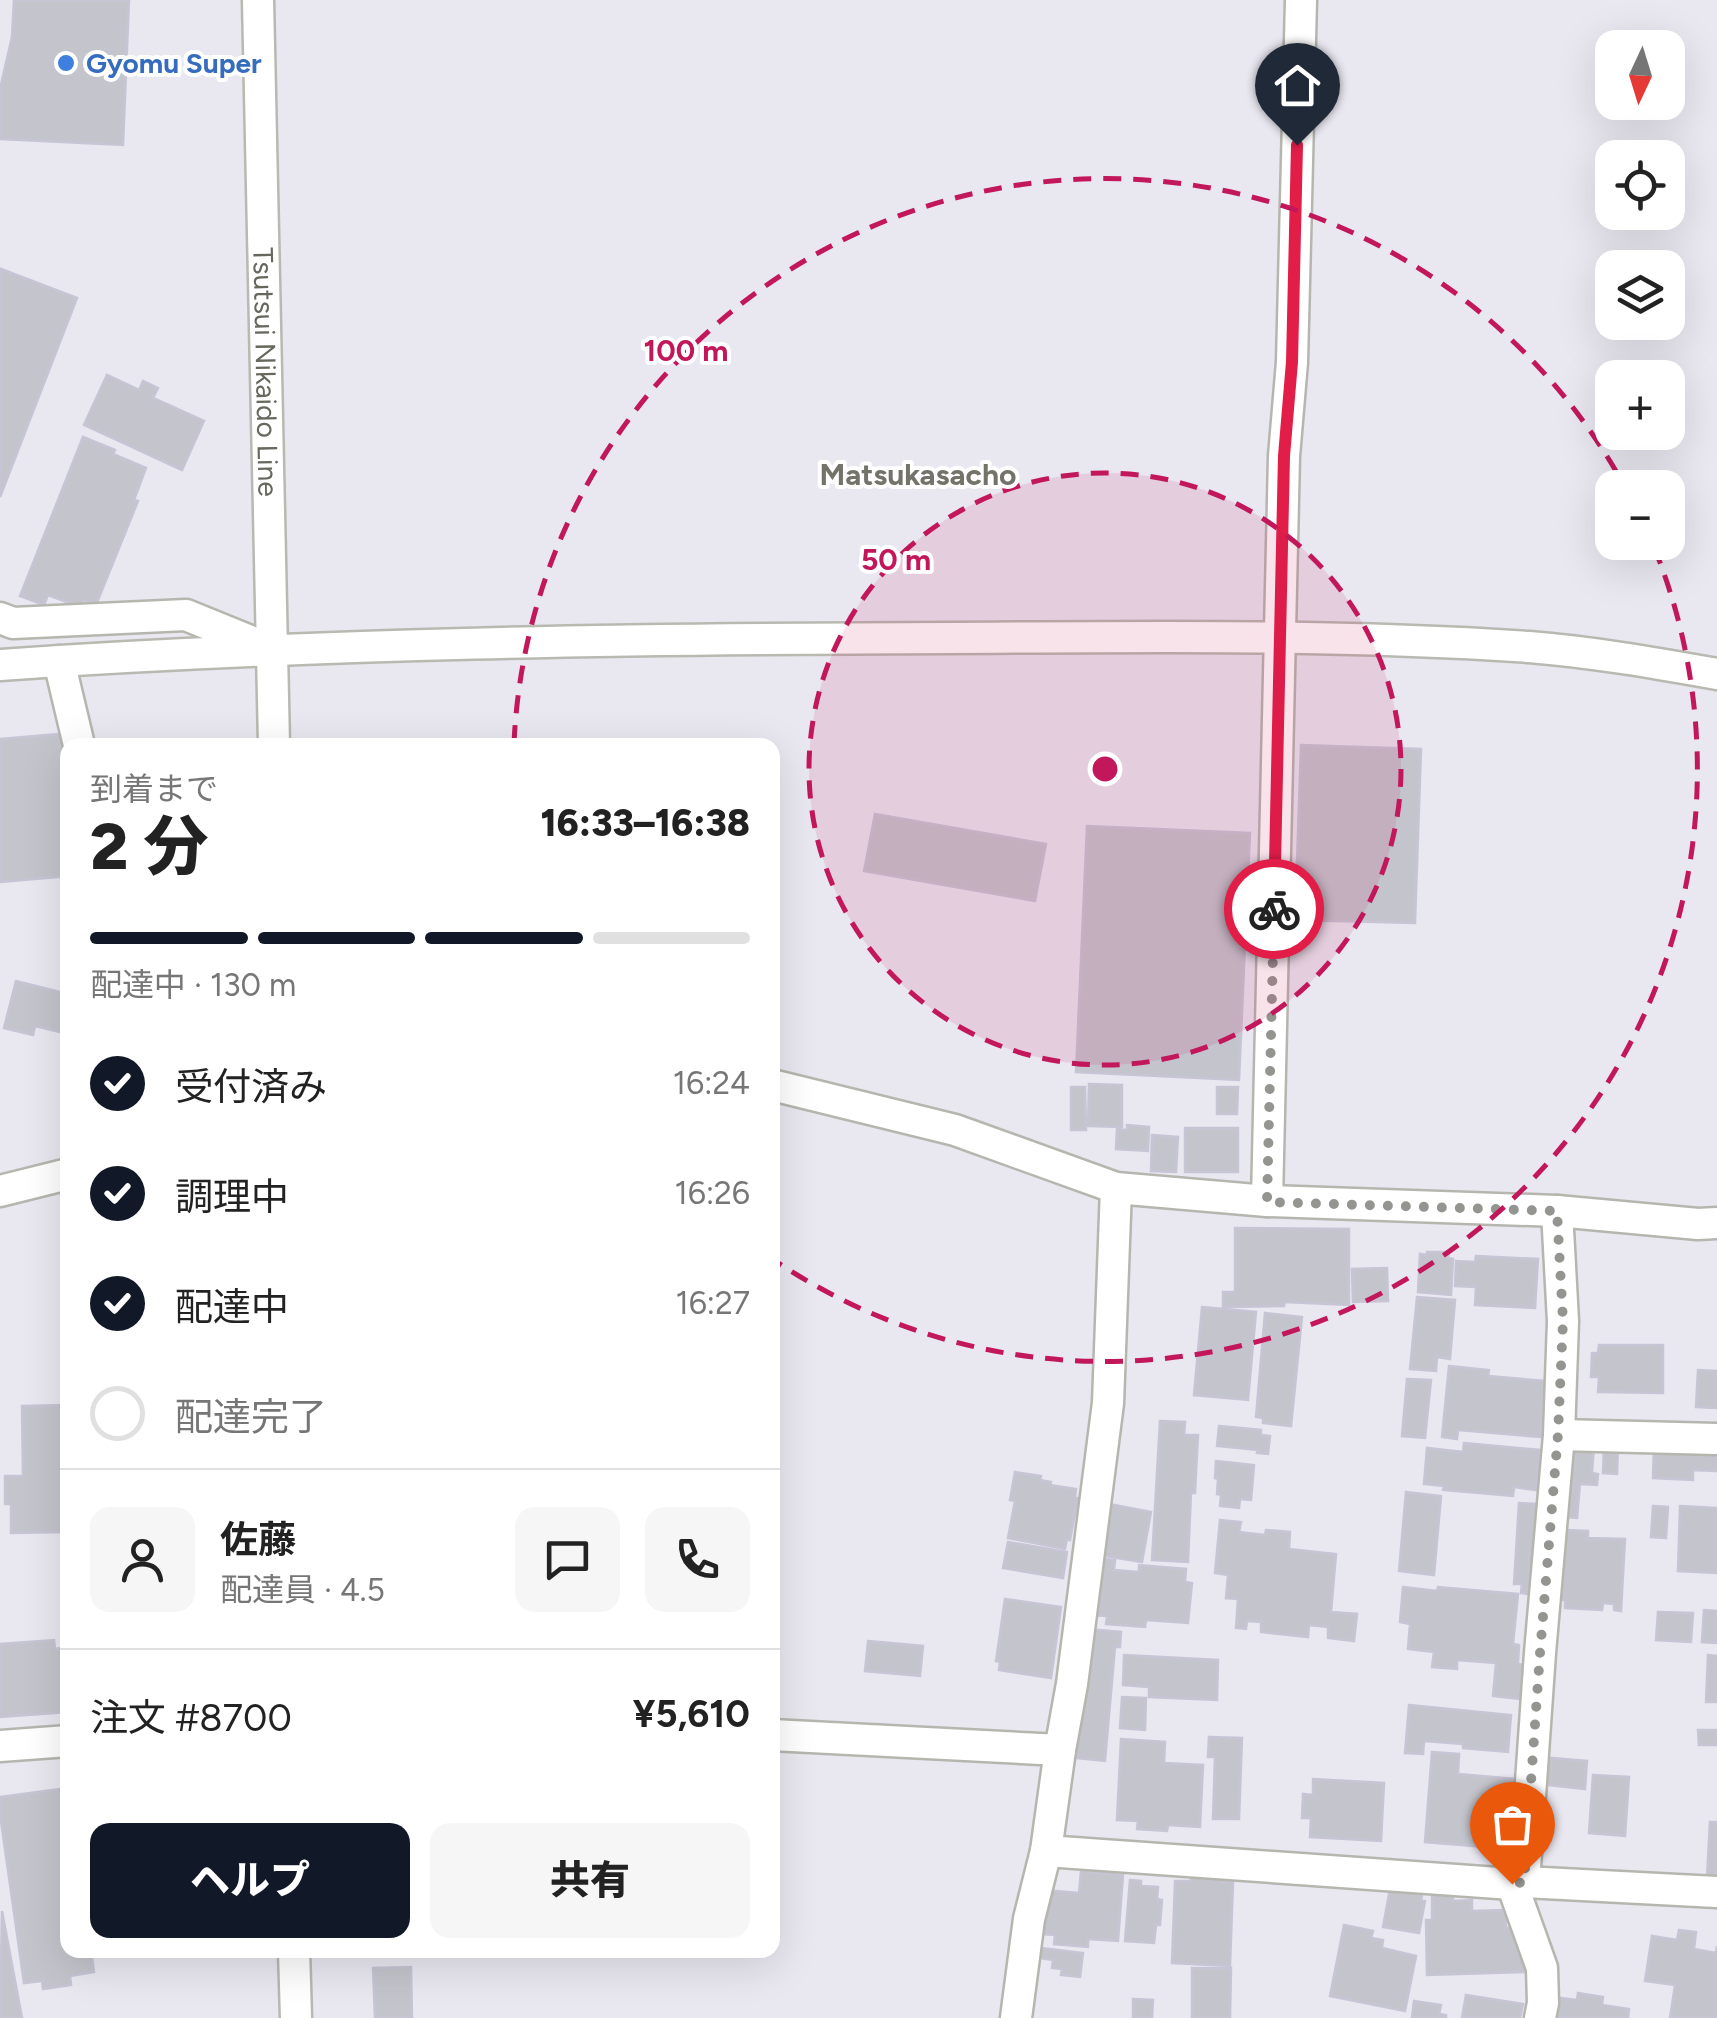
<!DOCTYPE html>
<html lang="ja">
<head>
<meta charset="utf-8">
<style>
  :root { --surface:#fff; --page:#f6f6f6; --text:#222; --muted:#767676; --line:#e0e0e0; --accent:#111827 }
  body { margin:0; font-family:Figtree,"Noto Sans JP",sans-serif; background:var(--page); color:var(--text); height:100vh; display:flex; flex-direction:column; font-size:38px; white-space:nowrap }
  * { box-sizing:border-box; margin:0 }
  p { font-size:32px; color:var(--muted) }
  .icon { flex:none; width:55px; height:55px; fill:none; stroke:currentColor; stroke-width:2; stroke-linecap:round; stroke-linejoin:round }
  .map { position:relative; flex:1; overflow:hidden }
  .details { position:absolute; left:60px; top:738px; width:720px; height:1220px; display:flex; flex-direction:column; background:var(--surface); border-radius:20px; box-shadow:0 10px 40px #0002 }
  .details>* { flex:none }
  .needle { width:65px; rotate:184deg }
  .fabs { position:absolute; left:1595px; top:30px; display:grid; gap:20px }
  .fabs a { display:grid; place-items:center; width:90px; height:90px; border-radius:20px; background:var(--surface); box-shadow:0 10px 40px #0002; font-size:50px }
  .pin { position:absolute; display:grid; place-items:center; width:85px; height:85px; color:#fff; margin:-102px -42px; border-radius:50% 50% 50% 0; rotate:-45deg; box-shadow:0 0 10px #0007 }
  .pin .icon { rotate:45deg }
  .courier { position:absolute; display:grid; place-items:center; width:100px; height:100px; margin:-50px; border:8px solid #e11d48; border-radius:50%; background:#fff; color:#222; box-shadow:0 2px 12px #0007 }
  .overview em { font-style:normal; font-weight:800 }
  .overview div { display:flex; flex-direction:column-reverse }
  .overview { display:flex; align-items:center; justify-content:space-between; height:170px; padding:0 30px }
  h1 { font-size:65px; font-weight:800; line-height:75px }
  .bar { display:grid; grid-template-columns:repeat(4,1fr); gap:15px 10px; align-content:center; height:120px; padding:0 30px }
  .bar i { height:12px; border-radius:8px; background:var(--line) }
  .bar .on { background:var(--accent) }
  .bar p { grid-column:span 4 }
  .line { display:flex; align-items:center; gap:25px; padding:0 30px; border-top:2px solid var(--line) }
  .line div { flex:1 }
  .round { display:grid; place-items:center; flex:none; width:105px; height:105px; border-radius:20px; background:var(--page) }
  ol { padding:0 30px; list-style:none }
  li { display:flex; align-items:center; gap:30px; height:110px }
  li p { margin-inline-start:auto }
  li .icon { padding:10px; border-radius:50%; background:var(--accent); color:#fff; stroke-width:4 }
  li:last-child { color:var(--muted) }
  li i { width:55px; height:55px; border:5px solid var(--line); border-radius:50% }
  .button { display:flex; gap:20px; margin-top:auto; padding:20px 30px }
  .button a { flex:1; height:115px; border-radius:20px; background:var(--accent); color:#fff; font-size:40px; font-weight:800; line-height:115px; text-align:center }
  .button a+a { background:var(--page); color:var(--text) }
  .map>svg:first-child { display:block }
</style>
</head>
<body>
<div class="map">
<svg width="1717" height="2018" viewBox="0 0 1717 2018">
  <rect width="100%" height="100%" fill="#e9e7f0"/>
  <g fill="#c4c4cc" stroke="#c7c5d5" stroke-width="2.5">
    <polygon points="14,0 129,0 123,145 0,139 0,89 12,37"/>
    <polygon points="1,269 77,298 0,497 0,272"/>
    <polygon points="107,375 139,390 143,381 158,388 153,398 204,421 182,470 84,425"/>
    <polygon points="83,437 115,450 113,454 146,468 134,500 138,501 96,605 84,600 80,607 48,595 44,605 20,596"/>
    <polygon points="69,733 68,876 0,882 0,739"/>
    <polygon points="1301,745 1421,749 1415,923 1295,920"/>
    <polygon points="875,814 1046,844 1035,901 864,871"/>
    <polygon points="1087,826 1250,833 1239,1080 1076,1072"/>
    <polygon points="16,981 68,994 68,1034 35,1026 33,1035 4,1028"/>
    <polygon points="1089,1084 1122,1085 1122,1127 1088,1126"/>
    <polygon points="1071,1087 1085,1087 1086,1130 1071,1130"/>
    <polygon points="1217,1087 1238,1087 1237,1114 1217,1114"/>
    <polygon points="1127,1125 1149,1127 1148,1151 1116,1149 1117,1129 1127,1130"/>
    <rect x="1185" y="1128" width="53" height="44"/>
    <polygon points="1152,1135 1178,1137 1176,1172 1151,1171"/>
    <polygon points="1235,1228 1349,1229 1349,1305 1285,1302 1284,1306 1223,1307 1223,1292 1235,1292"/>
    <polygon points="1427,1252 1449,1252 1448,1258 1453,1259 1451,1295 1418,1292 1420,1254 1427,1255"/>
    <polygon points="1476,1256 1538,1259 1535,1308 1475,1305 1476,1287 1455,1286 1456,1261 1475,1262"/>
    <polygon points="1387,1268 1388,1301 1353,1302 1352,1269"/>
    <polygon points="1417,1297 1455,1300 1450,1359 1437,1357 1436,1371 1410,1369"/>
    <polygon points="1202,1307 1256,1312 1248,1400 1194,1395"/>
    <polygon points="1265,1313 1302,1317 1291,1426 1263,1423 1263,1418 1256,1417"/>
    <polygon points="1599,1345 1663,1345 1663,1393 1598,1392 1599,1377 1591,1377 1592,1353 1598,1353"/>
    <polygon points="1449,1366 1489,1370 1488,1376 1545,1381 1540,1437 1458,1430 1457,1439 1442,1437"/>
    <polygon points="1698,1370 1717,1371 1717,1408 1696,1407"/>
    <polygon points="1407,1379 1431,1380 1425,1438 1402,1436"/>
    <polygon points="68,1405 68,1532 11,1533 11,1504 5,1504 5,1476 23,1476 22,1406"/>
    <polygon points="1160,1421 1185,1422 1184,1435 1198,1435 1195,1493 1191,1493 1188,1562 1152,1560"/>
    <polygon points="1219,1426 1261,1430 1261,1435 1270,1436 1268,1454 1257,1453 1258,1450 1217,1446"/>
    <polygon points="1565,1442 1594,1444 1592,1473 1598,1474 1597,1485 1580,1484 1577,1518 1565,1517"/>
    <polygon points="1464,1443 1540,1450 1536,1490 1514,1487 1513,1496 1443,1490 1444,1486 1424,1484 1427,1448 1463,1452"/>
    <polygon points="1604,1444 1618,1445 1617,1474 1603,1473"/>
    <polygon points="1654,1445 1717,1448 1717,1471 1693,1470 1693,1480 1653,1478"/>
    <polygon points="1216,1461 1254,1465 1251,1500 1240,1499 1239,1508 1220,1506 1221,1495 1217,1494 1218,1479 1215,1478"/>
    <polygon points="1015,1472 1041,1476 1040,1480 1051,1482 1050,1485 1076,1489 1075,1498 1078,1498 1070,1540 1067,1539 1065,1549 1008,1538 1015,1501 1010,1500"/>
    <polygon points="1406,1492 1441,1496 1434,1575 1399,1571"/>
    <polygon points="1519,1503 1537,1504 1533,1571 1530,1570 1529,1594 1521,1593 1522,1584 1514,1584"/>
    <polygon points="1109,1504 1151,1512 1142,1562 1099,1555"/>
    <polygon points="1653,1506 1668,1507 1666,1538 1651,1537"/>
    <polygon points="1680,1506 1717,1508 1717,1573 1678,1571"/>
    <polygon points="1220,1520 1241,1522 1239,1532 1265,1535 1266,1530 1290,1532 1289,1549 1336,1554 1331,1612 1357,1614 1354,1641 1328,1638 1328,1627 1309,1625 1308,1637 1261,1632 1261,1622 1247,1621 1246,1629 1236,1628 1238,1599 1226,1598 1228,1575 1215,1573"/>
    <polygon points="1567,1530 1588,1531 1588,1538 1625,1539 1621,1611 1614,1610 1614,1604 1603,1603 1602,1610 1565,1608 1565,1600 1553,1599 1556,1538 1566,1539"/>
    <polygon points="1008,1542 1067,1552 1063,1578 1003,1568"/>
    <polygon points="1095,1558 1115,1560 1114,1570 1139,1572 1139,1565 1186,1569 1185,1582 1192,1583 1188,1623 1146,1620 1145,1627 1106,1624 1107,1616 1090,1615"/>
    <polygon points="1403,1587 1437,1591 1438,1587 1518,1594 1513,1644 1519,1645 1518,1664 1524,1665 1521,1699 1493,1696 1496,1663 1457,1660 1457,1669 1432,1667 1434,1652 1408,1649 1410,1624 1400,1622"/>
    <polygon points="1005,1599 1061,1607 1051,1678 999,1670 1000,1662 996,1661"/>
    <polygon points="1704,1610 1717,1611 1717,1643 1702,1642"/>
    <polygon points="1658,1612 1693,1613 1691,1642 1656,1640"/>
    <polygon points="1087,1629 1121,1632 1120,1647 1115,1647 1105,1761 1075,1758"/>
    <polygon points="54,1640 55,1649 68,1647 68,1712 0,1717 0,1644"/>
    <polygon points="868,1641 923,1646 920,1676 865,1671"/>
    <polygon points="1124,1655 1218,1660 1217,1700 1149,1697 1149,1687 1123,1685"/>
    <polygon points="1708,1655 1717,1656 1717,1702 1706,1702"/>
    <polygon points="1122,1697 1146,1698 1145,1730 1120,1728"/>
    <polygon points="1409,1705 1511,1715 1508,1752 1463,1748 1463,1744 1424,1741 1423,1754 1405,1753"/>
    <polygon points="1698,1730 1717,1730 1717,1745 1699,1745"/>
    <polygon points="1209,1737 1242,1738 1239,1819 1213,1819 1215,1757 1208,1757"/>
    <polygon points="1121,1739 1165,1742 1164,1763 1203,1765 1200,1827 1168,1825 1167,1831 1137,1829 1138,1821 1117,1820"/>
    <polygon points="1432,1752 1459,1754 1458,1774 1515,1779 1509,1843 1486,1841 1485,1847 1425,1842"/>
    <polygon points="1540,1757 1587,1761 1585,1789 1538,1784"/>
    <polygon points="1593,1775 1629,1777 1625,1836 1589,1833"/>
    <polygon points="1313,1779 1384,1783 1381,1841 1310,1837 1311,1818 1302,1818 1303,1794 1313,1795"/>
    <polygon points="68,1788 68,1950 91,1950 94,1972 70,1976 71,1985 43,1989 42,1981 24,1983 0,1814 0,1797"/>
    <polygon points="1710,1822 1717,1822 1717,1878 1707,1878"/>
    <polygon points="1081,1871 1123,1875 1118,1941 1088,1939 1088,1947 1054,1944 1055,1935 1042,1934 1045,1890 1079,1893"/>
    <polygon points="1191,1873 1220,1874 1220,1882 1233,1882 1230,1966 1172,1963 1175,1881 1191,1881"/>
    <polygon points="1130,1880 1141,1881 1141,1886 1158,1887 1157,1899 1162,1900 1160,1925 1156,1925 1154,1943 1125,1941"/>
    <polygon points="1390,1889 1422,1895 1421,1901 1425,1901 1419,1933 1383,1927"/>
    <polygon points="1453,1892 1453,1901 1472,1900 1472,1911 1506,1910 1506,1928 1523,1927 1524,1972 1427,1975 1426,1920 1432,1920 1432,1893"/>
    <polygon points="2,1911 22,2018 0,2018"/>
    <polygon points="1344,1925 1373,1931 1371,1938 1383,1940 1382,1948 1416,1956 1405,2011 1330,1996"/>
    <polygon points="1679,1930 1696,1932 1694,1949 1716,1953 1717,1946 1717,2018 1670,2018 1675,1985 1645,1981 1652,1936 1677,1940"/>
    <polygon points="1041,1948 1083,1953 1080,1977 1061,1975 1062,1969 1052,1968 1053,1960 1040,1958"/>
    <polygon points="411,1967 412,2018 375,2018 373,1968"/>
    <polygon points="1192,1968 1231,1968 1230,2018 1192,2018"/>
    <polygon points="1578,1993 1603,1997 1602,2005 1629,2009 1628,2018 1549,2018 1552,2002 1559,2003 1560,1998 1577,2000"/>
    <polygon points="1466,1995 1523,2004 1520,2018 1462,2018"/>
    <polygon points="1133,1999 1153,2000 1152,2018 1133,2017"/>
    <polygon points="1414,2001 1441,2005 1439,2014 1446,2015 1446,2018 1412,2018"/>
  </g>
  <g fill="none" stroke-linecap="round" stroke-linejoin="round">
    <g stroke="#b6b6af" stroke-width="35">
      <g id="street">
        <polyline points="0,618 13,623 186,615 272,650"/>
        <polyline points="59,661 79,745"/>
        <polyline points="772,1085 955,1130 1116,1188 1267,1201 1557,1211 1698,1224 1717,1223"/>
        <polyline points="0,1191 68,1174"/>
        <polyline points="1267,1201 1284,456 1292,362 1301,0"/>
        <polyline points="1559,1435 1717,1439"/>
        <polyline points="772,1735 1060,1750"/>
        <polyline points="0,1746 68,1741"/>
        <polyline points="1046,1851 1512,1884 1524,1882 1717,1892"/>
        <polyline points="1524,1882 1540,1653 1559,1435 1563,1321 1557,1211"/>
        <polyline points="1512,1884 1542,1968 1543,2003 1540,2018"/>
        <polyline points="1016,2018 1029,1919 1046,1851 1060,1750 1072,1684 1108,1403 1116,1188"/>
      </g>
    </g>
    <g stroke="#b9b9b1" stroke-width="35">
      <g id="secondary">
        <path id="s1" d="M258 0 274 745"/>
        <path d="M0 665C316 643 633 639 950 638 1143 637 1336 634 1529 647 1592 652 1655 663 1717 674"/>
        <polyline points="294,1950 296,2018"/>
      </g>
    </g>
    <use href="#street" stroke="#fff" stroke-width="30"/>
    <use href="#secondary" stroke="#fff" stroke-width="30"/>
  </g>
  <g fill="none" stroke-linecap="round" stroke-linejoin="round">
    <polyline stroke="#949491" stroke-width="10" stroke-dasharray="0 18" points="1274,909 1267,1202 1557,1211 1563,1321 1558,1434 1540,1653 1524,1882 1512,1884"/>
    <polyline stroke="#e11d48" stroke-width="12" points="1274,909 1284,456 1292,362 1297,145"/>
  </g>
  <circle cx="1105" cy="769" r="296" fill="#c2185b" fill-opacity=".12"/>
  <g fill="none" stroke="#c2185b" stroke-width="5" stroke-dasharray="18 12">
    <circle cx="1105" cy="769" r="296"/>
    <path d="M514 743A592 592 0 0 1 1625 487M1654 547A592 592 0 0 1 774 1260"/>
  </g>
  <circle fill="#3f7fe0" stroke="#fff" stroke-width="4" cx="66" cy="63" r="10"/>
  <g text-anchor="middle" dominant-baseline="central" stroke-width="8" stroke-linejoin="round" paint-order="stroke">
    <g font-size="28" font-weight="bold" fill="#366cbe" stroke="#fff" text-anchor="start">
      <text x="86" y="63">Gyomu Super</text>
    </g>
    <g font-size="28" fill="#67675e" stroke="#fff">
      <text stroke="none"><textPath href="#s1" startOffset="372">Tsutsui Nikaido Line</textPath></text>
    </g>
    <g font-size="30" font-weight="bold" fill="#74736a" stroke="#fff">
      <text x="918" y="474">Matsukasacho</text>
    </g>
  </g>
  <circle cx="1105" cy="769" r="15" fill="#c2185b" stroke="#fff" stroke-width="5"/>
  <g font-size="30" text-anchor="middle" font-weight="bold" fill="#c2185b" stroke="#fff" stroke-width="8" stroke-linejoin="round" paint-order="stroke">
    <text x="686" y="361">100 m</text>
    <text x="896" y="570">50 m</text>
  </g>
</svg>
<div class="fabs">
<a><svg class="needle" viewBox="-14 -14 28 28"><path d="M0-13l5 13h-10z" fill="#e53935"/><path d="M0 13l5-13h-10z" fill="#767676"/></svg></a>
<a><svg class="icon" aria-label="locate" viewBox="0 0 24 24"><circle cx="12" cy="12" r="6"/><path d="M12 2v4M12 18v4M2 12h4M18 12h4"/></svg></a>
<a><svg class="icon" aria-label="layers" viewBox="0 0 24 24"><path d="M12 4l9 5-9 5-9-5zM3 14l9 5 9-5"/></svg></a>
<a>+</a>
<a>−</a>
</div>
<div class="pin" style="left:1512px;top:1884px;background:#ea580c"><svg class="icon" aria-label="bag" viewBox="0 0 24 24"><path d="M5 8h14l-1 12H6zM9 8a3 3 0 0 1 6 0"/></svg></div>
<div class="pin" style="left:1297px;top:145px;background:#1f2937"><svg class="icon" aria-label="home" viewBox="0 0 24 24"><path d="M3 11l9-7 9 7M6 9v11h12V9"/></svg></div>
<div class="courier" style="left:1274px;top:909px"><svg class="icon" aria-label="bike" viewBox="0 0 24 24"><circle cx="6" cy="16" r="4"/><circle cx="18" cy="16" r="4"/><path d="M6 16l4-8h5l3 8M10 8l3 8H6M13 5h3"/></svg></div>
<section class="details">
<div class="overview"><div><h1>2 分</h1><p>到着まで</p></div><em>16:33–16:38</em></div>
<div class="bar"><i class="on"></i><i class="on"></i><i class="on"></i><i></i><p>配達中 · 130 m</p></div>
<ol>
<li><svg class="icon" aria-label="check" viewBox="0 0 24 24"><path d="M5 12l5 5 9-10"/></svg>受付済み<p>16:24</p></li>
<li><svg class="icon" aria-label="check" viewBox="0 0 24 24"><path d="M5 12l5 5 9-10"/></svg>調理中<p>16:26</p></li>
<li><svg class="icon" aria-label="check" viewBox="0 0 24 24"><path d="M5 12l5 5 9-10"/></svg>配達中<p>16:27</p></li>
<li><i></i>配達完了</li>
</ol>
<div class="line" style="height:180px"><a class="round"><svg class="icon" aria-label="person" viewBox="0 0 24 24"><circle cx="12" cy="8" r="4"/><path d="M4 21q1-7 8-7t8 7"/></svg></a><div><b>佐藤</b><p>配達員 · 4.5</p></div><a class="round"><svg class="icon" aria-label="chat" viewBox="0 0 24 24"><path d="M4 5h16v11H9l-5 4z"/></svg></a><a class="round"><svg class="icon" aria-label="phone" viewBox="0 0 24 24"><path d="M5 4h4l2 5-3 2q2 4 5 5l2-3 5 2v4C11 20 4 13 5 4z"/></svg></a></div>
<div class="line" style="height:130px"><div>注文 #8700</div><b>¥5,610</b></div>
<div class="button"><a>ヘルプ</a><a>共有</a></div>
</section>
</div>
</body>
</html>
